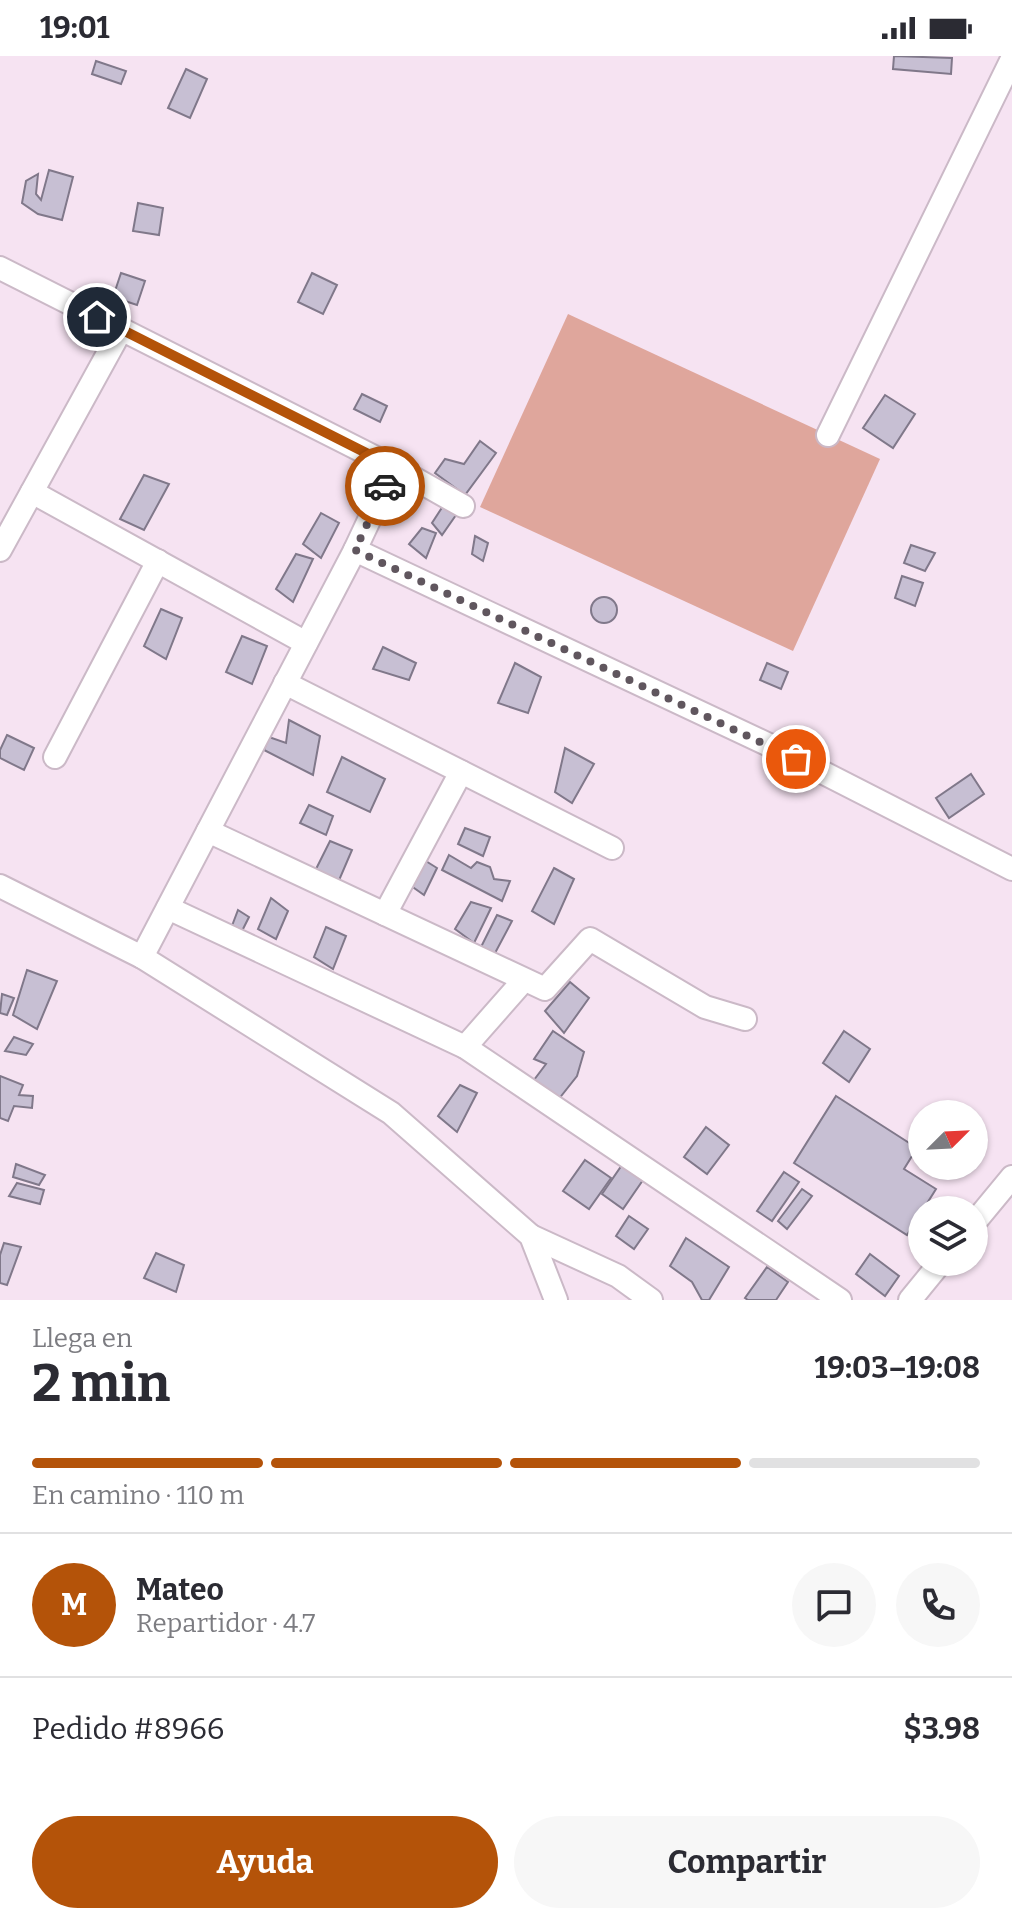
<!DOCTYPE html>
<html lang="es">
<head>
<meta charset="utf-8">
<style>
  :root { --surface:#fff; --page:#f7f7f7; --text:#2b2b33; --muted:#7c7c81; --line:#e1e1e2; --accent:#b45309 }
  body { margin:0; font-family:Bitter,serif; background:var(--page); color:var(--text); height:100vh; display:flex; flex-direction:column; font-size:30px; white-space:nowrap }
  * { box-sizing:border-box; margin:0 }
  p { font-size:26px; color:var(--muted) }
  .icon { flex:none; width:44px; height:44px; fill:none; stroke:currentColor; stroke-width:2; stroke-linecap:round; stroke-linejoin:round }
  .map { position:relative; height:1244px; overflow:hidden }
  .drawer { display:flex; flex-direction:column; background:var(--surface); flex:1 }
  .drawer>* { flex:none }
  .needle { width:52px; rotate:66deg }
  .controls { position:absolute; left:908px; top:1044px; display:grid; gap:16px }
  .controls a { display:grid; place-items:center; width:80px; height:80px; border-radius:50%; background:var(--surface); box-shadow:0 2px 6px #0004; font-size:40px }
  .pin { position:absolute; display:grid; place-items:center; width:68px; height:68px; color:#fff; margin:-34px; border:4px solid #fff; border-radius:50%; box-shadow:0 2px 8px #0007 }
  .courier { position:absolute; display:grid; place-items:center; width:80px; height:80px; margin:-40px; border:6px solid #b45309; border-radius:50%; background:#fff; color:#222; box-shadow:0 2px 10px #0007 }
  .overview em { font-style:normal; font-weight:700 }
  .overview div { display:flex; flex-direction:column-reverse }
  .overview { display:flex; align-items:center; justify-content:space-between; height:136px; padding:0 32px }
  h1 { font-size:52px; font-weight:700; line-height:60px }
  .bar { display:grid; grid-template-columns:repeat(4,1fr); gap:12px 8px; align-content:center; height:96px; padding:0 32px }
  .bar i { height:10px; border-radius:6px; background:var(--line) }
  .bar .current { background:var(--accent) }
  .bar p { grid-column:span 4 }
  .line { display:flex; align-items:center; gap:20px; padding:0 32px; border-top:2px solid var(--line) }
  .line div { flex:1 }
  .round { display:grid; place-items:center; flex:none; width:84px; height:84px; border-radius:42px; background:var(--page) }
  .action { display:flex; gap:16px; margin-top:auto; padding:16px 32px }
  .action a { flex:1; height:92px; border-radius:48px; background:var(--accent); color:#fff; font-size:32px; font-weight:700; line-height:92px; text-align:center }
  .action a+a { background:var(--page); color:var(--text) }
  .status { display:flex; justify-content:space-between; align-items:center; height:56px; padding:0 40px; background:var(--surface); direction:ltr }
  .status svg { height:22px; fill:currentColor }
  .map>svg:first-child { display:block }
</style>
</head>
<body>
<div class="status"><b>19:01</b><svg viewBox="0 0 49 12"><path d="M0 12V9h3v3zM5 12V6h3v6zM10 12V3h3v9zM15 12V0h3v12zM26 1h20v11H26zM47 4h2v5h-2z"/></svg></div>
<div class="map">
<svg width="1012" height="1244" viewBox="0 0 1012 1244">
  <rect width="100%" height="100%" fill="#f6e3f2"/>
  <polygon fill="#dfa69c" points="568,258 880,403 793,595 480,451"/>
  <g fill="#c7bfd3" stroke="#80788a" stroke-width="2">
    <polygon points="894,0 952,2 951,18 893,13"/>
    <polygon points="96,5 126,15 121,28 92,18"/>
    <polygon points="186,13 207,23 190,62 168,52"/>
    <polygon points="49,114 73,121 62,164 38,158 22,147 26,125 38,118 36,138 41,144"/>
    <polygon points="138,147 163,152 159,179 133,175"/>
    <polygon points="121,217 145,225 137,249 113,241"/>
    <polygon points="312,217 337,229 323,258 298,246"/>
    <polygon points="362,338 387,350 380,366 354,353"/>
    <polygon points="885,339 915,358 893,392 863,372"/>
    <polygon points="480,385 496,397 465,439 435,417 445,403 464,408"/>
    <polygon points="144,419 169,428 144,474 120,463"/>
    <polygon points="443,450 456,459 442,479 432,467"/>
    <polygon points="321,457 339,467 321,502 303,488"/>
    <polygon points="422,472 436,477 426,502 409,488"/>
    <polygon points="475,480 488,487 483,505 472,498"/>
    <polygon points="911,489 935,497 925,515 904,507"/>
    <polygon points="296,498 313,503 293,546 276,533"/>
    <polygon points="902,520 923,527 915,550 895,542"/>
    <circle cx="604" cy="554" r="13"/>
    <polygon points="161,553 182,562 166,603 144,590"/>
    <polygon points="242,580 267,590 252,628 226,616"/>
    <polygon points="383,591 416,607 409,624 373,613"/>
    <polygon points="515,607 541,621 528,657 498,647"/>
    <polygon points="767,607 788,616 781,633 760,624"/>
    <polygon points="289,664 320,680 313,719 264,694 269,681 286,687"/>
    <polygon points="7,679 34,692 24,714 0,702 0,694"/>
    <polygon points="565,692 594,708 572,747 555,736"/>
    <polygon points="342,701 385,723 370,756 327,736"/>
    <polygon points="971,718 984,738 949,762 936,742"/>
    <polygon points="309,749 333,760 326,779 300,767"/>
    <polygon points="465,772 490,781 483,800 458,788"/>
    <polygon points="330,785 352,794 337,829 313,819"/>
    <polygon points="449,799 471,812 477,806 490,811 494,823 510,825 502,845 442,814"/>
    <polygon points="421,802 437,812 424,839 407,827"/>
    <polygon points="554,812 574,823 554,868 532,855"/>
    <polygon points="271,842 288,855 276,883 258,873"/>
    <polygon points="471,846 491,852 474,887 455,873"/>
    <polygon points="238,854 249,861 239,881 230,875"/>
    <polygon points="497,859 512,865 494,899 480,893"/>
    <polygon points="326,871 346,880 333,913 314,901"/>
    <polygon points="27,914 57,925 37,973 13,959"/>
    <polygon points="570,926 589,942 564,977 545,955"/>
    <polygon points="2,938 14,942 7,959 0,957"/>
    <polygon points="553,975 584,996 577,1020 558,1044 531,1028 546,1008 534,1003"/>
    <polygon points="844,975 870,993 849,1026 823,1007"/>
    <polygon points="14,981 33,988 26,999 5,995"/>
    <polygon points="0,1020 23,1029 19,1039 33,1040 32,1052 14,1050 8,1065 0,1062"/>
    <polygon points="460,1029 477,1037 457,1076 438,1060"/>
    <polygon points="836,1040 917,1092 904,1113 936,1133 907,1179 794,1107"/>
    <polygon points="706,1071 729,1089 707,1118 684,1101"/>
    <polygon points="585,1104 611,1122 589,1153 563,1135"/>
    <polygon points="16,1108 45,1119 39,1129 13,1121"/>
    <polygon points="622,1109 643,1124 623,1153 602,1138"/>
    <polygon points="784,1116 799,1126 772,1165 757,1155"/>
    <polygon points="17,1127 44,1134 40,1148 9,1140"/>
    <polygon points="802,1133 812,1140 787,1173 778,1165"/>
    <polygon points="629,1160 648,1173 634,1193 616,1180"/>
    <polygon points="686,1182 729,1211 709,1244 702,1244 692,1226 670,1210"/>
    <polygon points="4,1187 21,1191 7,1229 0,1227 0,1199"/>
    <polygon points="156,1197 184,1209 176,1236 144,1222"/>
    <polygon points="870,1198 899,1220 885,1240 856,1218"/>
    <polygon points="767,1211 788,1226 776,1244 748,1244 745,1242"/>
  </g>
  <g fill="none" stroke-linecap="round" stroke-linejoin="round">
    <g stroke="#cbb9c7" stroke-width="26">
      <g id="minor">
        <polyline points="0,212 394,411 463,450"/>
        <polyline points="828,379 1012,3"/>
        <polyline points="32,436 306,587"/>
        <polyline points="0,494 121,274"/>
        <polyline points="355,494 769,689 1012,813"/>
        <polyline points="285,627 612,792"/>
        <polyline points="55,701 158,505"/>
        <polyline points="208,775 545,933 590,883 705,951 745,963"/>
        <polyline points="0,830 142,901 391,1057 531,1180 556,1244"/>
        <polyline points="168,852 465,991 840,1244"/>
        <polyline points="385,858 461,716"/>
        <polyline points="142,901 355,494 394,411"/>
        <polyline points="465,991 524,924"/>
        <polyline points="974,1167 1012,1121"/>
        <polyline points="531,1180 618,1220 651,1244"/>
        <polyline points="910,1244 941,1206"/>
      </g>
    </g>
    <use href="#minor" stroke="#fff" stroke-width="22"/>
  </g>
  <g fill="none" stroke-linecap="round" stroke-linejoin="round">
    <polyline stroke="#60565e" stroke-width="8" stroke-dasharray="0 14.4" points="385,430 355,494 796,703"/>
    <polyline stroke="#b45309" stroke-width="10" points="97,261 394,411 385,430"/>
  </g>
</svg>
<div class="controls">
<a><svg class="needle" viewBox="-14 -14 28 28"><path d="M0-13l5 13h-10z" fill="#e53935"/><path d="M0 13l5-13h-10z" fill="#7c7c81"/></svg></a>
<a><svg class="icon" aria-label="layers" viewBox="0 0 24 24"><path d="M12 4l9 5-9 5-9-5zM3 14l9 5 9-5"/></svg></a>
</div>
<div class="pin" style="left:796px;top:703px;background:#ea580c"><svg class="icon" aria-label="bag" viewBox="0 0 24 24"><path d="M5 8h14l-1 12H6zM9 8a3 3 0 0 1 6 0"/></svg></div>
<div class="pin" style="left:97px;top:261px;background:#1f2937"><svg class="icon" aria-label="home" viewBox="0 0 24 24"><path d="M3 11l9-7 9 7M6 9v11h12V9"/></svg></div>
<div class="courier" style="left:385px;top:430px"><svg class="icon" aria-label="car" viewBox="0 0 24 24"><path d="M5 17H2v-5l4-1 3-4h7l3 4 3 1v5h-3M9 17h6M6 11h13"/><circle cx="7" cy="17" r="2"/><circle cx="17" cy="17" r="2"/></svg></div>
</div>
<section class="drawer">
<div class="overview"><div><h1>2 min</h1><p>Llega en</p></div><em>19:03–19:08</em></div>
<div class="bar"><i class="current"></i><i class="current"></i><i class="current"></i><i></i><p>En camino · 110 m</p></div>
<div class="line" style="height:144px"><b class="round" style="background:var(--accent);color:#fff">M</b><div><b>Mateo</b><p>Repartidor · 4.7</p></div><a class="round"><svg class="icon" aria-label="chat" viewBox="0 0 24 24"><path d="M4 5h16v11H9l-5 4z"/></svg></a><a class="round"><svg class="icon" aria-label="phone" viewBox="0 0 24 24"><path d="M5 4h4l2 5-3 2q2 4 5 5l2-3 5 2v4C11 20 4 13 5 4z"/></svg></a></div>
<div class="line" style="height:104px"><div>Pedido #8966</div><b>$3.98</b></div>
<div class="action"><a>Ayuda</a><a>Compartir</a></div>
</section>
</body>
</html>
